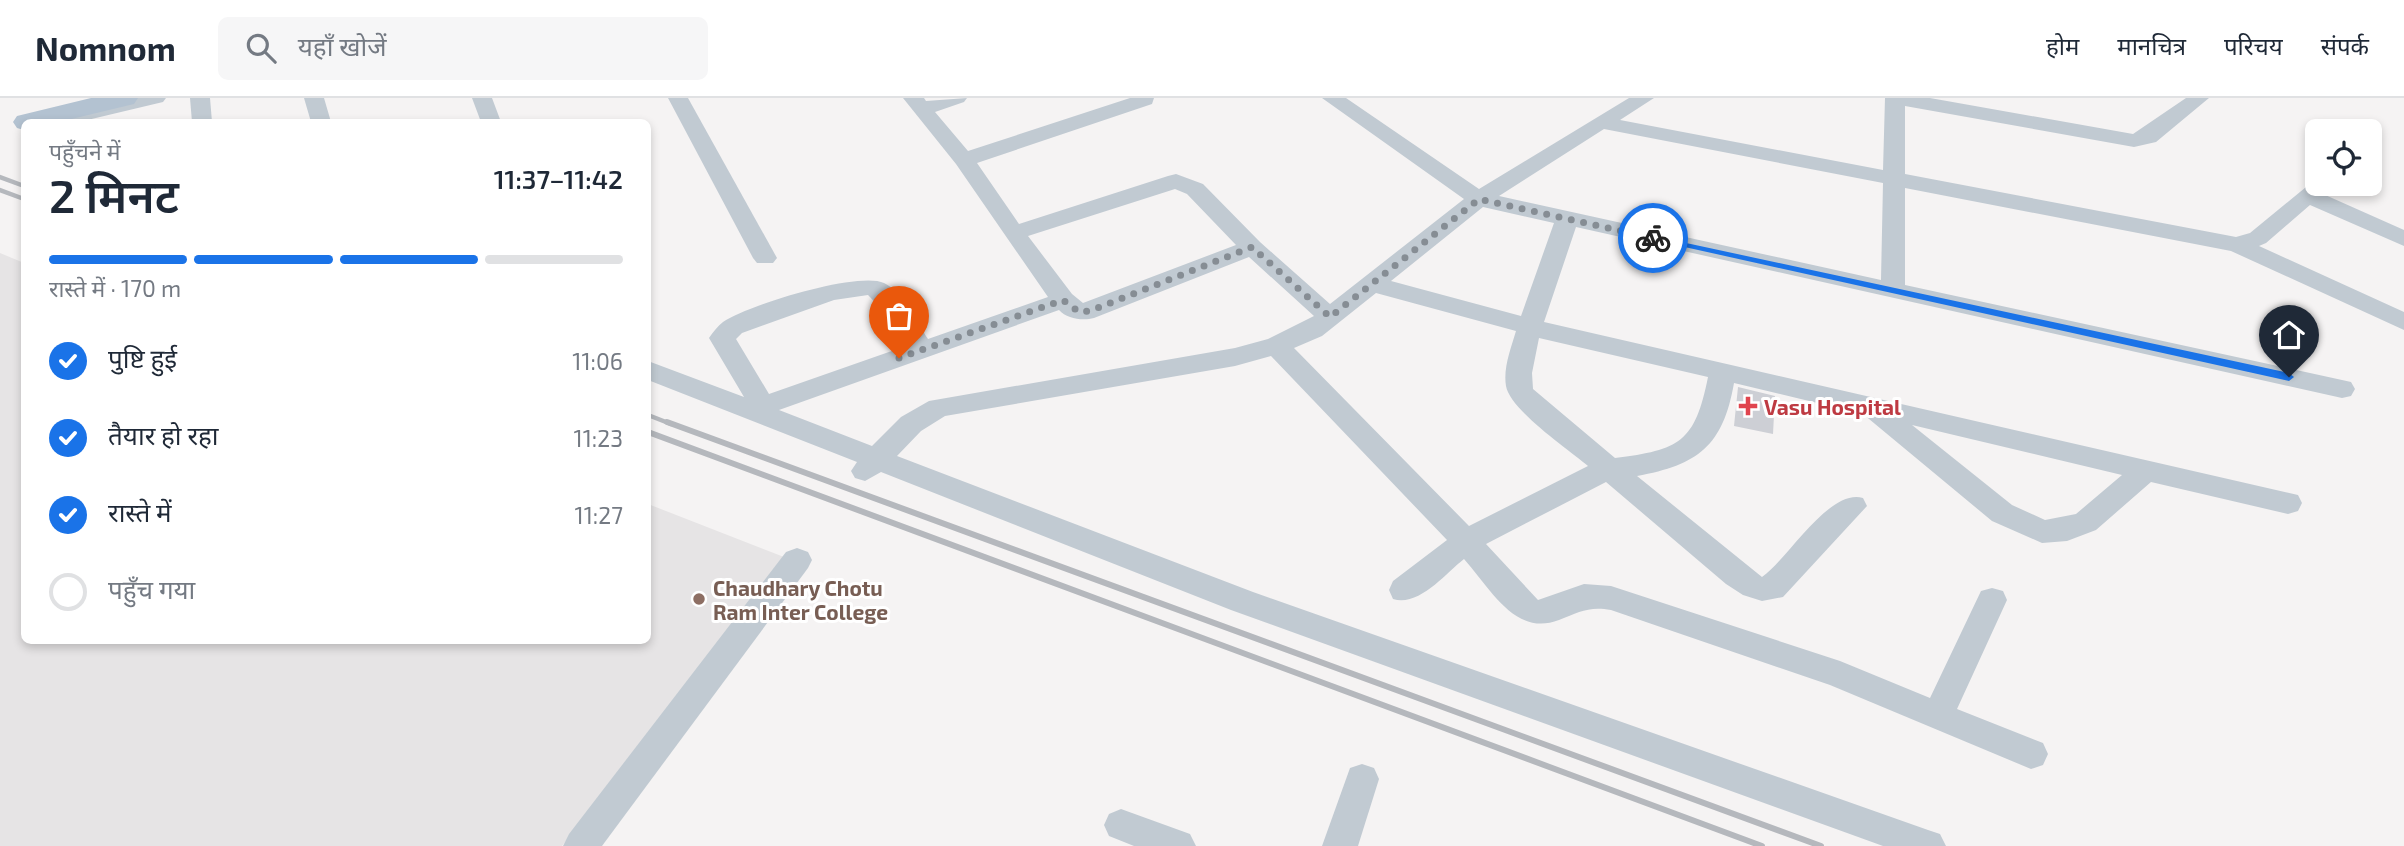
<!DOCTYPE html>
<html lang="hi">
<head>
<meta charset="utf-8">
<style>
  :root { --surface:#fff; --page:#f6f6f7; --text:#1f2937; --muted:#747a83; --line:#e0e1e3; --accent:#1a73e8 }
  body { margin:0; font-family:"Exo 2","Noto Sans Devanagari",sans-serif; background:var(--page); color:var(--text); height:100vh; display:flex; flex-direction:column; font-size:26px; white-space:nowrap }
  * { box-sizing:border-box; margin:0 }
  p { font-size:23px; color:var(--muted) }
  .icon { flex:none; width:38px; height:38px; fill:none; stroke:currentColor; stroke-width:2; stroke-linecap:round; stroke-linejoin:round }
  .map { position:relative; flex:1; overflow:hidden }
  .details { position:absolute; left:21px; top:21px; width:630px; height:525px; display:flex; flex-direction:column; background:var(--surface); border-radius:10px; box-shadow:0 4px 10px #0003 }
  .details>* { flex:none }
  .controls { position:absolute; left:2305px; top:21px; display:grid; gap:14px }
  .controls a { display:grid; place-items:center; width:77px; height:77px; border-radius:10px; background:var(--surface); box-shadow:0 4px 10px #0003; font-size:35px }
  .pin { position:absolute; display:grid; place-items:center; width:60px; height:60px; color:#fff; margin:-72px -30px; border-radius:50% 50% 50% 0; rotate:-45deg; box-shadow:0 0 7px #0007 }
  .pin .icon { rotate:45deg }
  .courier { position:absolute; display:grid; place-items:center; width:70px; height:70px; margin:-35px; border:5px solid #1a73e8; border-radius:50%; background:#fff; color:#222; box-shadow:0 2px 9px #0007 }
  .headline em { font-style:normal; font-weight:600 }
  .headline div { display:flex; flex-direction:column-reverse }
  .headline { display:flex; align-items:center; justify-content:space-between; height:119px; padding:0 28px }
  h1 { font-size:46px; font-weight:600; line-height:52px }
  .bar { display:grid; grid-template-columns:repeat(4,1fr); gap:10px 7px; align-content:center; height:84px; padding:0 28px }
  .bar i { height:9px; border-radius:5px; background:var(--line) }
  .bar .selected { background:var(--accent) }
  .bar p { grid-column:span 4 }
  ol { padding:0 28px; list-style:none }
  li { display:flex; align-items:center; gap:21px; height:77px }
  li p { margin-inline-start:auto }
  li .icon { padding:7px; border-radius:50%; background:var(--accent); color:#fff; stroke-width:4 }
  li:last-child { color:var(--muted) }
  li i { width:38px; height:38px; border:4px solid var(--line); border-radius:50% }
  header { display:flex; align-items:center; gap:42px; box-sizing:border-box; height:98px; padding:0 35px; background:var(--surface); border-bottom:2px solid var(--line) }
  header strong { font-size:33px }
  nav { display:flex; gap:38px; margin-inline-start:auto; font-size:24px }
  .search { width:490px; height:63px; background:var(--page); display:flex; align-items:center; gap:18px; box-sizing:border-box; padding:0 24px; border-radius:10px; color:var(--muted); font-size:26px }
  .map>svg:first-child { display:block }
</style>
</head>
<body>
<header>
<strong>Nomnom</strong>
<div class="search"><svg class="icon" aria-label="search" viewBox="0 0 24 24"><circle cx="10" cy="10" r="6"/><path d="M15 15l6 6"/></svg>यहाँ खोजें</div>
<nav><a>होम</a><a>मानचित्र</a><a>परिचय</a><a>संपर्क</a></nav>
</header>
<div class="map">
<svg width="2404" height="748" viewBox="0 0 2404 748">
  <rect width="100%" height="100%" fill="#f5f3f3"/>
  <polygon fill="#e6e4e5" points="0,155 24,165 24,542 648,542 648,406 784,459 562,748 0,748"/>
  <polygon fill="#cdcfd5" points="1738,289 1775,298 1773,336 1734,328"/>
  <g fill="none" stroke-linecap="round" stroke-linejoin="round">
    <g fill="#c1cad2" fill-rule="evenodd">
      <polygon points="129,0 166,0 163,4 79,24 43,24 46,19"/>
      <polygon points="190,0 210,0 212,24 192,24"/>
      <polygon points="304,0 324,0 331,24 311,24"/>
      <polygon points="472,0 492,0 501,24 481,24"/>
      <polygon points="668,0 688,0 777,160 773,165 757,165 753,160"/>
      <path d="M903 0H924L926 3 967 0 964 4 935 14 968 53 1130 0H1154L1152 6 977 65 1019 126 1168 78 1176 76 1203 86 1260 144 1330 206 1464 101 1322 0H1346L1479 91 1629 0H1654L1620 22 1883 72 1885 0H1930L2133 36 2186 0H2209L2156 44 2134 49 1905 8V76L2236 139 2250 135 2317 80V86H2332L2323 96 2404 132V148L2310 107 2266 145 2259 148 2404 214V232L2231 153 1905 90V187L2342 282 2351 284 2355 291 2351 298 2342 300 1576 129 1544 224 2298 397 2302 405 2298 413 2288 416 2151 384 2096 432 2067 443 2042 445 1992 423 1863 316 1734 285C1723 348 1698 367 1637 378L1762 479C1788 461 1829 390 1863 400L1867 408 1783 499 1762 503 1743 497 1726 486 1606 384 1486 446 1538 502 1584 486 1611 488 1840 563 1930 600 1981 493 1992 490 2003 493 2007 502 1957 611 2043 645 2048 656 2043 667 2031 671 1830 587 1611 512C1589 508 1579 514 1559 522 1515 539 1491 491 1464 461 1445 476 1419 509 1393 501L1389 492 1393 483 1447 442 1271 258 1235 268 945 318 921 333 897 358 1253 494 1928 732 1940 736 1946 748H1883L1231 512 881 374 865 383 855 380 851 373 857 364 648 282V263L744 299 709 240C713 234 718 228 723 224 747 207 859 173 884 185 904 195 916 223 928 241L1048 199 956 66ZM1604 31 1883 85 1881 182 1499 98ZM1175 91 1187 96 1236 147 1083 205 1072 196 1028 138ZM1483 109 1554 125 1521 218 1391 183ZM1249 159 1314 218 1268 241 1235 250 929 303 901 319 872 348 779 312 1059 212C1067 221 1083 223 1094 220ZM1376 195 1516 233C1511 250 1503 270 1506 288 1510 312 1569 352 1588 368L1469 428 1294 250 1322 238ZM868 197 887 217 906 248 769 296 736 241 742 235 834 202ZM1539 240 1708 279C1695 344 1680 352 1615 360L1533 291 1532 275ZM1912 327 2122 377 2076 416 2045 422 2012 407Z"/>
      <polygon points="797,450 808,454 812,462 808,470 602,748 563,748 569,736 786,454"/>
      <polygon points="1362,666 1374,670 1379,681 1358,748 1322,748 1350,670"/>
      <polygon points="1121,711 1190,736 1196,748 1134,748 1109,738 1104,727 1109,716"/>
    </g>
    <polygon fill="#b3c2d1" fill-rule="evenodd" points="91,0 138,0 134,6 59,24 24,24 24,32 17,30 13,24 17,18"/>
    <g stroke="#b5b8bd" stroke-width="4.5">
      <polyline points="0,79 24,88"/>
      <polyline points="0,92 24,101"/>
      <polyline points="648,317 671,326"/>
    </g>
    <g stroke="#b5b8bd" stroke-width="6">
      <polyline points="667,324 1821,748"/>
      <polyline points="648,334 1762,748"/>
    </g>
  </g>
  <polygon fill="#1a73e8" points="1649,137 2289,275 2294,279 2289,283 1653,142"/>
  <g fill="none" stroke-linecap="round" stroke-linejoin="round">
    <polyline stroke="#868d94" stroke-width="7" stroke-dasharray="0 12.6" points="899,260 1063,202 1079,214 1090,213 1252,149 1330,219 1479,101 1653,140"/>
  </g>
  <path fill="#e0444e" stroke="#fff" stroke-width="2.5" d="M1744.5 297.5h7v7h7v7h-7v7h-7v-7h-7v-7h7z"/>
  <circle fill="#8d6e63" stroke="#fff" stroke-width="2.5" cx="699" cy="501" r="7"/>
  <g text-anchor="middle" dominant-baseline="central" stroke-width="6" stroke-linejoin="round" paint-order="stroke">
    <g font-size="21" font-weight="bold" fill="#be3a42" stroke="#fff" text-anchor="start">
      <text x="1764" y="308">Vasu Hospital</text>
    </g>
    <g font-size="21" font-weight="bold" fill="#785e54" stroke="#fff" text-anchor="start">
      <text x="713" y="489">Chaudhary Chotu<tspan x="713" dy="24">Ram Inter College</tspan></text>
    </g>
  </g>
</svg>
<div class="controls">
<a><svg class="icon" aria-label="locate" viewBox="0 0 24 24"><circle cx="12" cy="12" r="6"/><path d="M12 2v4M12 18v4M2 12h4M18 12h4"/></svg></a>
</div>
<div class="pin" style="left:899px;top:260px;background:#ea580c"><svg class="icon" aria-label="bag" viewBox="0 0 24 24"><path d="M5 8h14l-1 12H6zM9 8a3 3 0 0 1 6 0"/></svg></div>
<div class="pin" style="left:2289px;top:279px;background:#1f2937"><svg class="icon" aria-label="home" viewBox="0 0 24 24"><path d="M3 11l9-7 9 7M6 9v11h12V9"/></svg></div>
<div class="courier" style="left:1653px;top:140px"><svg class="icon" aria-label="bike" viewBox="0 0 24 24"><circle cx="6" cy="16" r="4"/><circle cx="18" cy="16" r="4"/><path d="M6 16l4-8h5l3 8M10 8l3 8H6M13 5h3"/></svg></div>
<section class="details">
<div class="headline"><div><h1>2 मिनट</h1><p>पहुँचने में</p></div><em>11:37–11:42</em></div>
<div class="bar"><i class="selected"></i><i class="selected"></i><i class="selected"></i><i></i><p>रास्ते में · 170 m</p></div>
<ol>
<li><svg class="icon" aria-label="check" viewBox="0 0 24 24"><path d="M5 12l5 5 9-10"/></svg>पुष्टि हुई<p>11:06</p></li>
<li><svg class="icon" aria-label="check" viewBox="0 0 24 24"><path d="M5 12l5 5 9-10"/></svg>तैयार हो रहा<p>11:23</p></li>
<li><svg class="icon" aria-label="check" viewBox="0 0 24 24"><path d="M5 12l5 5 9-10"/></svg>रास्ते में<p>11:27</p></li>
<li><i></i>पहुँच गया</li>
</ol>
</section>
</div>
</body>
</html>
